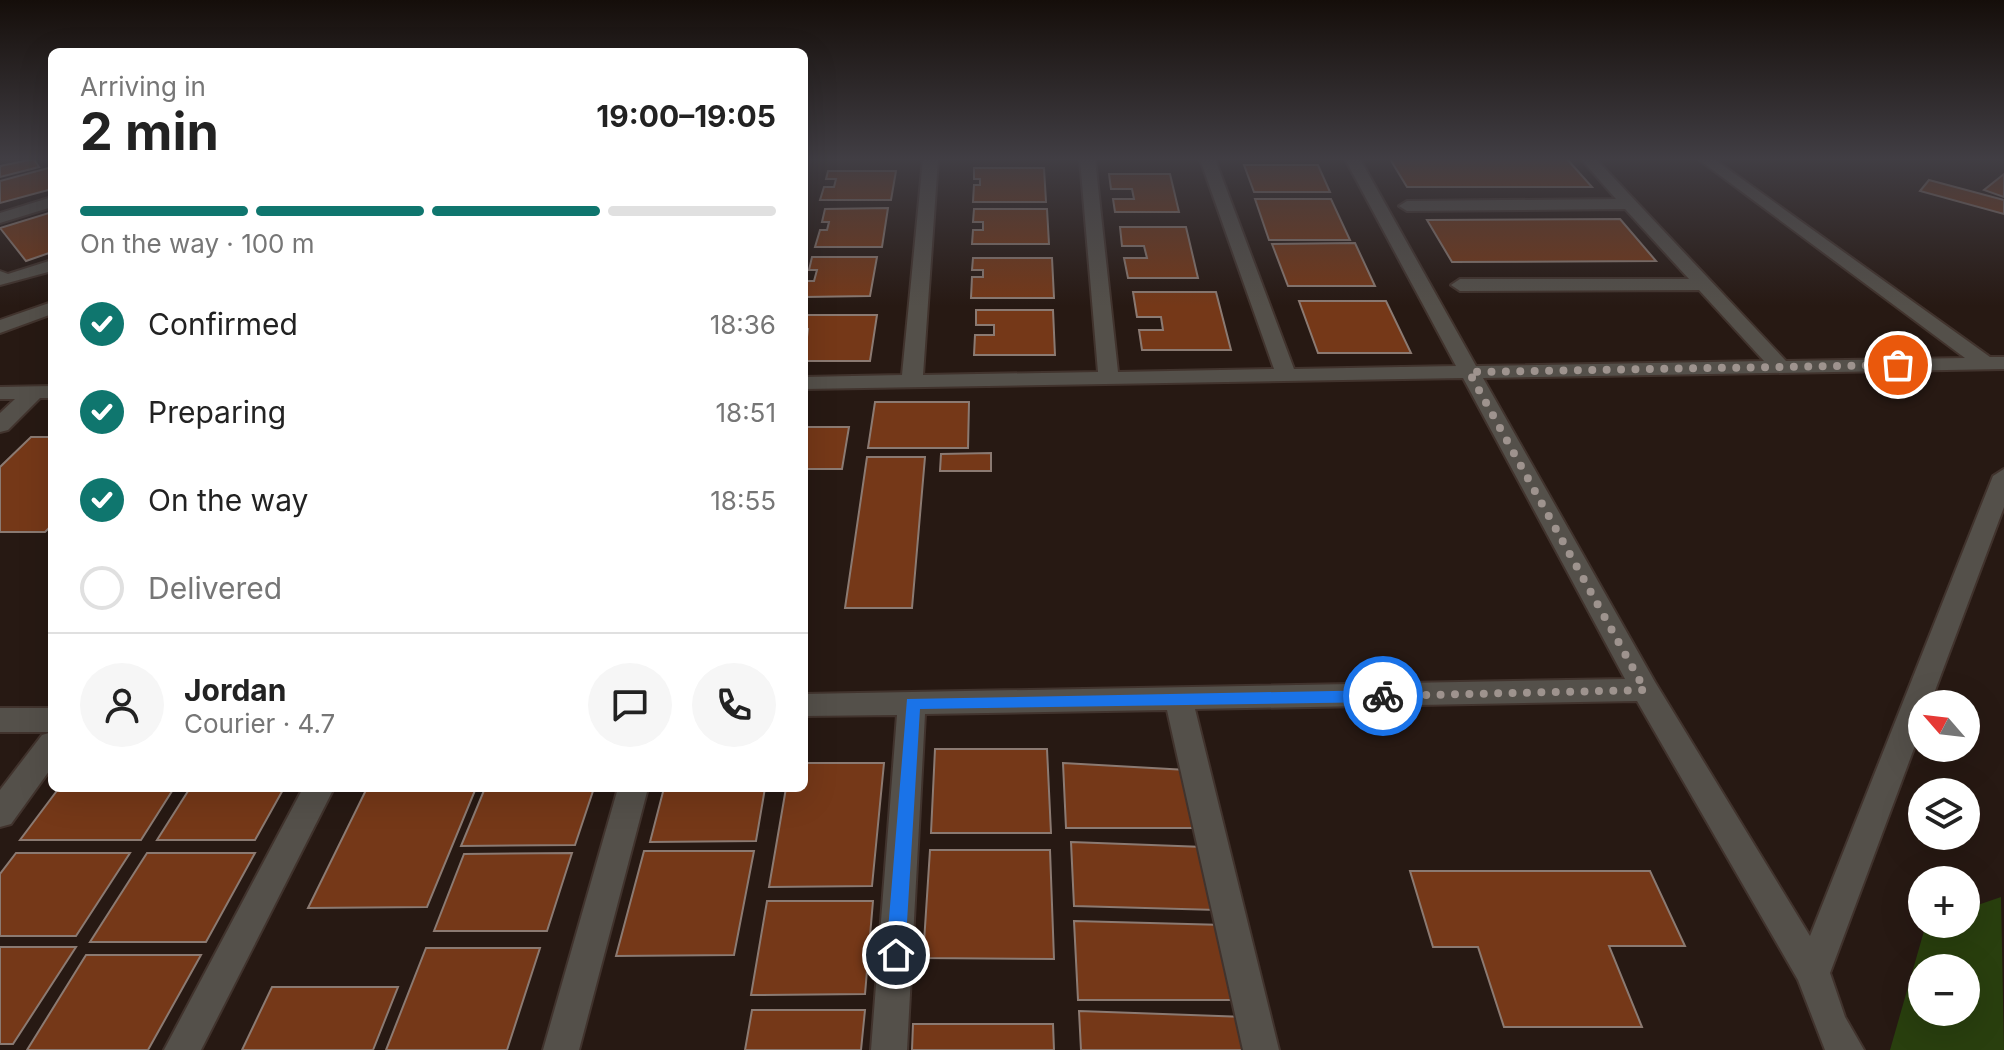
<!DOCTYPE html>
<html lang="en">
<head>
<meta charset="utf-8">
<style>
  :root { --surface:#fff; --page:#f6f6f6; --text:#222; --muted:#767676; --line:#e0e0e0; --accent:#0f766e }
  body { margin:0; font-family:Inter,sans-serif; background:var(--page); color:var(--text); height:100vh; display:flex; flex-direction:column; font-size:30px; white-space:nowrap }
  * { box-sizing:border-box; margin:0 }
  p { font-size:26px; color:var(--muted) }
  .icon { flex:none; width:44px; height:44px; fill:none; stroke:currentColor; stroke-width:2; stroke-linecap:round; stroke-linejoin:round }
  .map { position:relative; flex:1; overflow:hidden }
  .drawer { position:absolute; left:48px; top:48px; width:760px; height:744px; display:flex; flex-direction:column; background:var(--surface); border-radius:12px; box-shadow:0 8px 32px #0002 }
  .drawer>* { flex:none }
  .needle { width:52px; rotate:298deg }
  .fabs { position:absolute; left:1908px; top:690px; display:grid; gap:16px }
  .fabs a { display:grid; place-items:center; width:72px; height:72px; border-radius:50%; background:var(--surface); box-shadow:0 8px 32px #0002; font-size:40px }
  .pin { position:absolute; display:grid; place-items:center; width:68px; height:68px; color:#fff; margin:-34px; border:4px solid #fff; border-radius:50%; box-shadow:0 2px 8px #0007 }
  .courier { position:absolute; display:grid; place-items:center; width:80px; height:80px; margin:-40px; border:6px solid #1a73e8; border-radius:50%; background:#fff; color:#222; box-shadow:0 2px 10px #0007 }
  .head em { font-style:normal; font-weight:700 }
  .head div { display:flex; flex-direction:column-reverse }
  .head { display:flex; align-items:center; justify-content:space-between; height:136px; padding:0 32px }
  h1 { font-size:52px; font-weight:700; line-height:60px }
  .bar { display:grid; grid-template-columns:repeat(4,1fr); gap:12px 8px; align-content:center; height:96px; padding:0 32px }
  .bar i { height:10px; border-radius:6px; background:var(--line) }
  .bar .selected { background:var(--accent) }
  .bar p { grid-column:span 4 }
  .line { display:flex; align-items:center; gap:20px; padding:0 32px; border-top:2px solid var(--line) }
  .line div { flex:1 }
  .round { display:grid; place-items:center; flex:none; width:84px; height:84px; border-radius:42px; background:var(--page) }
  ol { padding:0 32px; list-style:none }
  li { display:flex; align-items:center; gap:24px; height:88px }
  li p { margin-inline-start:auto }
  li .icon { padding:8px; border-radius:50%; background:var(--accent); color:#fff; stroke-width:4 }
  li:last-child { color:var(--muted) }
  li i { width:44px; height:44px; border:4px solid var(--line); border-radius:50% }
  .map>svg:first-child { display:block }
</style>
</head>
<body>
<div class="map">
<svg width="2004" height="1050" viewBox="0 0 2004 1050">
  <rect width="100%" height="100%" fill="#271913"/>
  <path fill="#293f0e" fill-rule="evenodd" d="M2001 897 2004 1050H1890L1926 924H1966V909ZM1922 968H1966V1012H1922Z"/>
  <g fill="#753818" stroke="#8b7a72" stroke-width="2">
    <polygon points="34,159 39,167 0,177 0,166"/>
    <polygon points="1390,159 1567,159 1592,187 1407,187"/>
    <polygon points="1244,165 1318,165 1330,192 1254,192"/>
    <polygon points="52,167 52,189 0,203 0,181"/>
    <polygon points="974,168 1044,168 1046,202 973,202 974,185 980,185 980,179 974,179"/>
    <polygon points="828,171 896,171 891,200 820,200 824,187 834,187 836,179 826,179"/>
    <polygon points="1109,174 1170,174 1179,212 1115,212 1113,199 1134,199 1132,189 1111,189"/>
    <polygon points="2004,174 2004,197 1984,190"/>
    <polygon points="1929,180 2004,200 2004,214 1920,191"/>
    <polygon points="1255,199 1331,199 1350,240 1269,240"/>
    <polygon points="888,208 882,247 815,247 820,230 827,230 829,222 822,222 825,209"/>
    <polygon points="974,209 1047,209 1049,244 972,244 973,230 983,230 983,222 973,222"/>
    <polygon points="52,212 52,252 26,261 0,228"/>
    <polygon points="1620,219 1656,261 1452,262 1427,220"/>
    <polygon points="1120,227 1186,227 1198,278 1128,278 1124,258 1147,258 1144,246 1122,246"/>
    <polygon points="1355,243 1375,286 1288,286 1272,244"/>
    <polygon points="812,257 877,257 870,296 804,297 806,281 814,281 817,270 809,270"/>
    <polygon points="973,258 1052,258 1054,298 971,298 972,277 983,277 983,270 972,270"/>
    <polygon points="1133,292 1216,292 1231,350 1142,350 1139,330 1163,330 1161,317 1137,317"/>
    <polygon points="1299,301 1386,301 1411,353 1318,353"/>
    <polygon points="976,310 1053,310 1055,355 974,355 975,335 994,335 994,325 976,325"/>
    <polygon points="804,315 877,315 870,361 804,361 808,329 804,329"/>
    <polygon points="875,402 969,402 968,448 868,448"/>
    <polygon points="804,427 849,427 842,469 804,469"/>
    <polygon points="31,437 52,437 52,525 45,532 0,532 0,467"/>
    <polygon points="991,453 991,471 940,471 941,454"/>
    <polygon points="867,457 925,457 912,608 845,608"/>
    <polygon points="935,749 1047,749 1051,833 931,833"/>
    <polygon points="804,763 884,763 872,886 769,887 786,788 804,788"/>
    <polygon points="1063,763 1187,770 1200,828 1066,828"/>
    <polygon points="59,788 174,788 141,840 20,840"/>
    <polygon points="190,788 284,788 255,840 157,840"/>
    <polygon points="367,788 476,788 427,907 308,908"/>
    <polygon points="485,788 594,788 575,845 461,846"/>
    <polygon points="664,788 765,788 756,841 650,842"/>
    <polygon points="1071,842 1204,847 1217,910 1074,906"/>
    <polygon points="930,850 1050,850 1054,959 923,958"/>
    <polygon points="644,851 754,851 734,955 616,956"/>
    <polygon points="16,853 130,853 76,936 0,936 0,874"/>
    <polygon points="147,853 255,853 206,942 90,942"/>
    <polygon points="572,853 547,931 434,931 464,854"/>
    <polygon points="1410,871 1650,871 1685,946 1609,946 1642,1027 1504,1027 1478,947 1433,947"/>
    <polygon points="767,901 873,901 865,994 751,995"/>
    <polygon points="1074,921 1225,925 1242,1000 1078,1000"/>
    <polygon points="0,947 76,947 13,1044 0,1044"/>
    <polygon points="426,948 540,948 507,1050 386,1050"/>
    <polygon points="86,955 201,955 148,1050 27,1050"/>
    <polygon points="272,987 398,987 373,1050 242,1050"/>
    <polygon points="752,1010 865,1010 861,1050 745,1050"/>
    <polygon points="1079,1011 1246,1017 1254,1050 1081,1050"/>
    <polygon points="913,1024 1053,1024 1054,1050 912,1050"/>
  </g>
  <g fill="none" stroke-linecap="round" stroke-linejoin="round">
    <g stroke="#41332d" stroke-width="4">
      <g id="minor">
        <polygon points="923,159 938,159 923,375 1098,372 1080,159 1095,159 1118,372 1274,369 1200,159 1215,159 1294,369 1456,366 1345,159 1360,159 1476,366 1764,361 1699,290 1460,291 1451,285 1460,279 1689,279 1625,209 1407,211 1399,206 1407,201 1616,199 1581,159 1596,159 1786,361 1965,358 1698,159 1714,159 1990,357 2004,357 2004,369 1483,378 1655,682 1810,936 1993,476 2004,469 2004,507 1930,704 1922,704 1922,727 1830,973 1845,1017 1864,1050 1825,1050 1798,980 1637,701 1195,709 1279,1050 1243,1050 1167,710 925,714 907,1050 871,1050 897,715 804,716 804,694 1625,679 1463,378 804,389 804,377 902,375"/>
        <polygon points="52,197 52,207 0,223 0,213"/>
        <polygon points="52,260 52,271 0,285 0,271 8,274"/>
        <polygon points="52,302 52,314 0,333 0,320"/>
        <polygon points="52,386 52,398 40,398 8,430 0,432 0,413 15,399 0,399 0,387"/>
        <rect x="0" y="708" width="52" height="24"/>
        <polygon points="52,732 52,767 11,824 0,827 0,790 42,735"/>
        <polygon points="303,788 334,788 201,1050 164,1050"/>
        <polygon points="618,788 648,788 579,1050 543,1050"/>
      </g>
    </g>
    <use href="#minor" fill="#54504a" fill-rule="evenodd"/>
  </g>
  <linearGradient id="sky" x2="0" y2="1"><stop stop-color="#150e0a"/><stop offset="0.52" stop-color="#413e44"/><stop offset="1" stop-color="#413e44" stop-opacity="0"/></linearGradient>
  <rect width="2004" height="306" fill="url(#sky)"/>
  <polygon fill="#1a73e8" points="1383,690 1391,696 1383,702 920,709 905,955 902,962 889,962 886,955 907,699"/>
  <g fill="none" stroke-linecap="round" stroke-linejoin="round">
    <polyline stroke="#9e938e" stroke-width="8" stroke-dasharray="0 14.4" points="1383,696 1645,690 1469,372 1898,365"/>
  </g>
</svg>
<div class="fabs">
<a><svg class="needle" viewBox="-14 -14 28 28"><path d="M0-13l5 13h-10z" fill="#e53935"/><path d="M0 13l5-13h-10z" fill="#767676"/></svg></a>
<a><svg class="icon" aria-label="layers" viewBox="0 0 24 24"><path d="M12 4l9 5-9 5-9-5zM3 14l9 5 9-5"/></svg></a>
<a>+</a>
<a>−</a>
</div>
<div class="pin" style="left:1898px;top:365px;background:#ea580c"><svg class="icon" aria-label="bag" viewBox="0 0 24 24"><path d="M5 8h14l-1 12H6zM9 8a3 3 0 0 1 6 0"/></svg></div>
<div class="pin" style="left:896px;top:955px;background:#1f2937"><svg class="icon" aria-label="home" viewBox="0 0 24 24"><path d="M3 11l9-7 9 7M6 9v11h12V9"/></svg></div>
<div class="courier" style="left:1383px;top:696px"><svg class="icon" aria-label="bike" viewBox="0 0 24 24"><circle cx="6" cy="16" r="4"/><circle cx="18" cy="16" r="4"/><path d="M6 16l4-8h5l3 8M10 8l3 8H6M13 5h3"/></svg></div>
<section class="drawer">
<div class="head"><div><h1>2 min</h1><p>Arriving in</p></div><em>19:00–19:05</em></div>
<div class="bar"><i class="selected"></i><i class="selected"></i><i class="selected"></i><i></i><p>On the way · 100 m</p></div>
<ol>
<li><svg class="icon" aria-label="check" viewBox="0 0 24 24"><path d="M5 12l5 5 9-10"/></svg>Confirmed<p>18:36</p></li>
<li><svg class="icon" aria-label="check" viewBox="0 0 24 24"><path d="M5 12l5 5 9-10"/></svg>Preparing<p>18:51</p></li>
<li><svg class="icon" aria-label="check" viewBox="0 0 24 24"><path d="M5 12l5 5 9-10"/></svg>On the way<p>18:55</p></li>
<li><i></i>Delivered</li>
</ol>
<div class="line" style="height:144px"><a class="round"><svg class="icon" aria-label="person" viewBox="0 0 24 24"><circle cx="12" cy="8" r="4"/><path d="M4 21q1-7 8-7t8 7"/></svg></a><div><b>Jordan</b><p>Courier · 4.7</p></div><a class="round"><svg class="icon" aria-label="chat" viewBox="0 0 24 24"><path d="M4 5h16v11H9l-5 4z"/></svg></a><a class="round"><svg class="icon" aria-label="phone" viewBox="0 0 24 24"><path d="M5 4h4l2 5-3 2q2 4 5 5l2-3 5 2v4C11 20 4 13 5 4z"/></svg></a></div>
</section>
</div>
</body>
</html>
